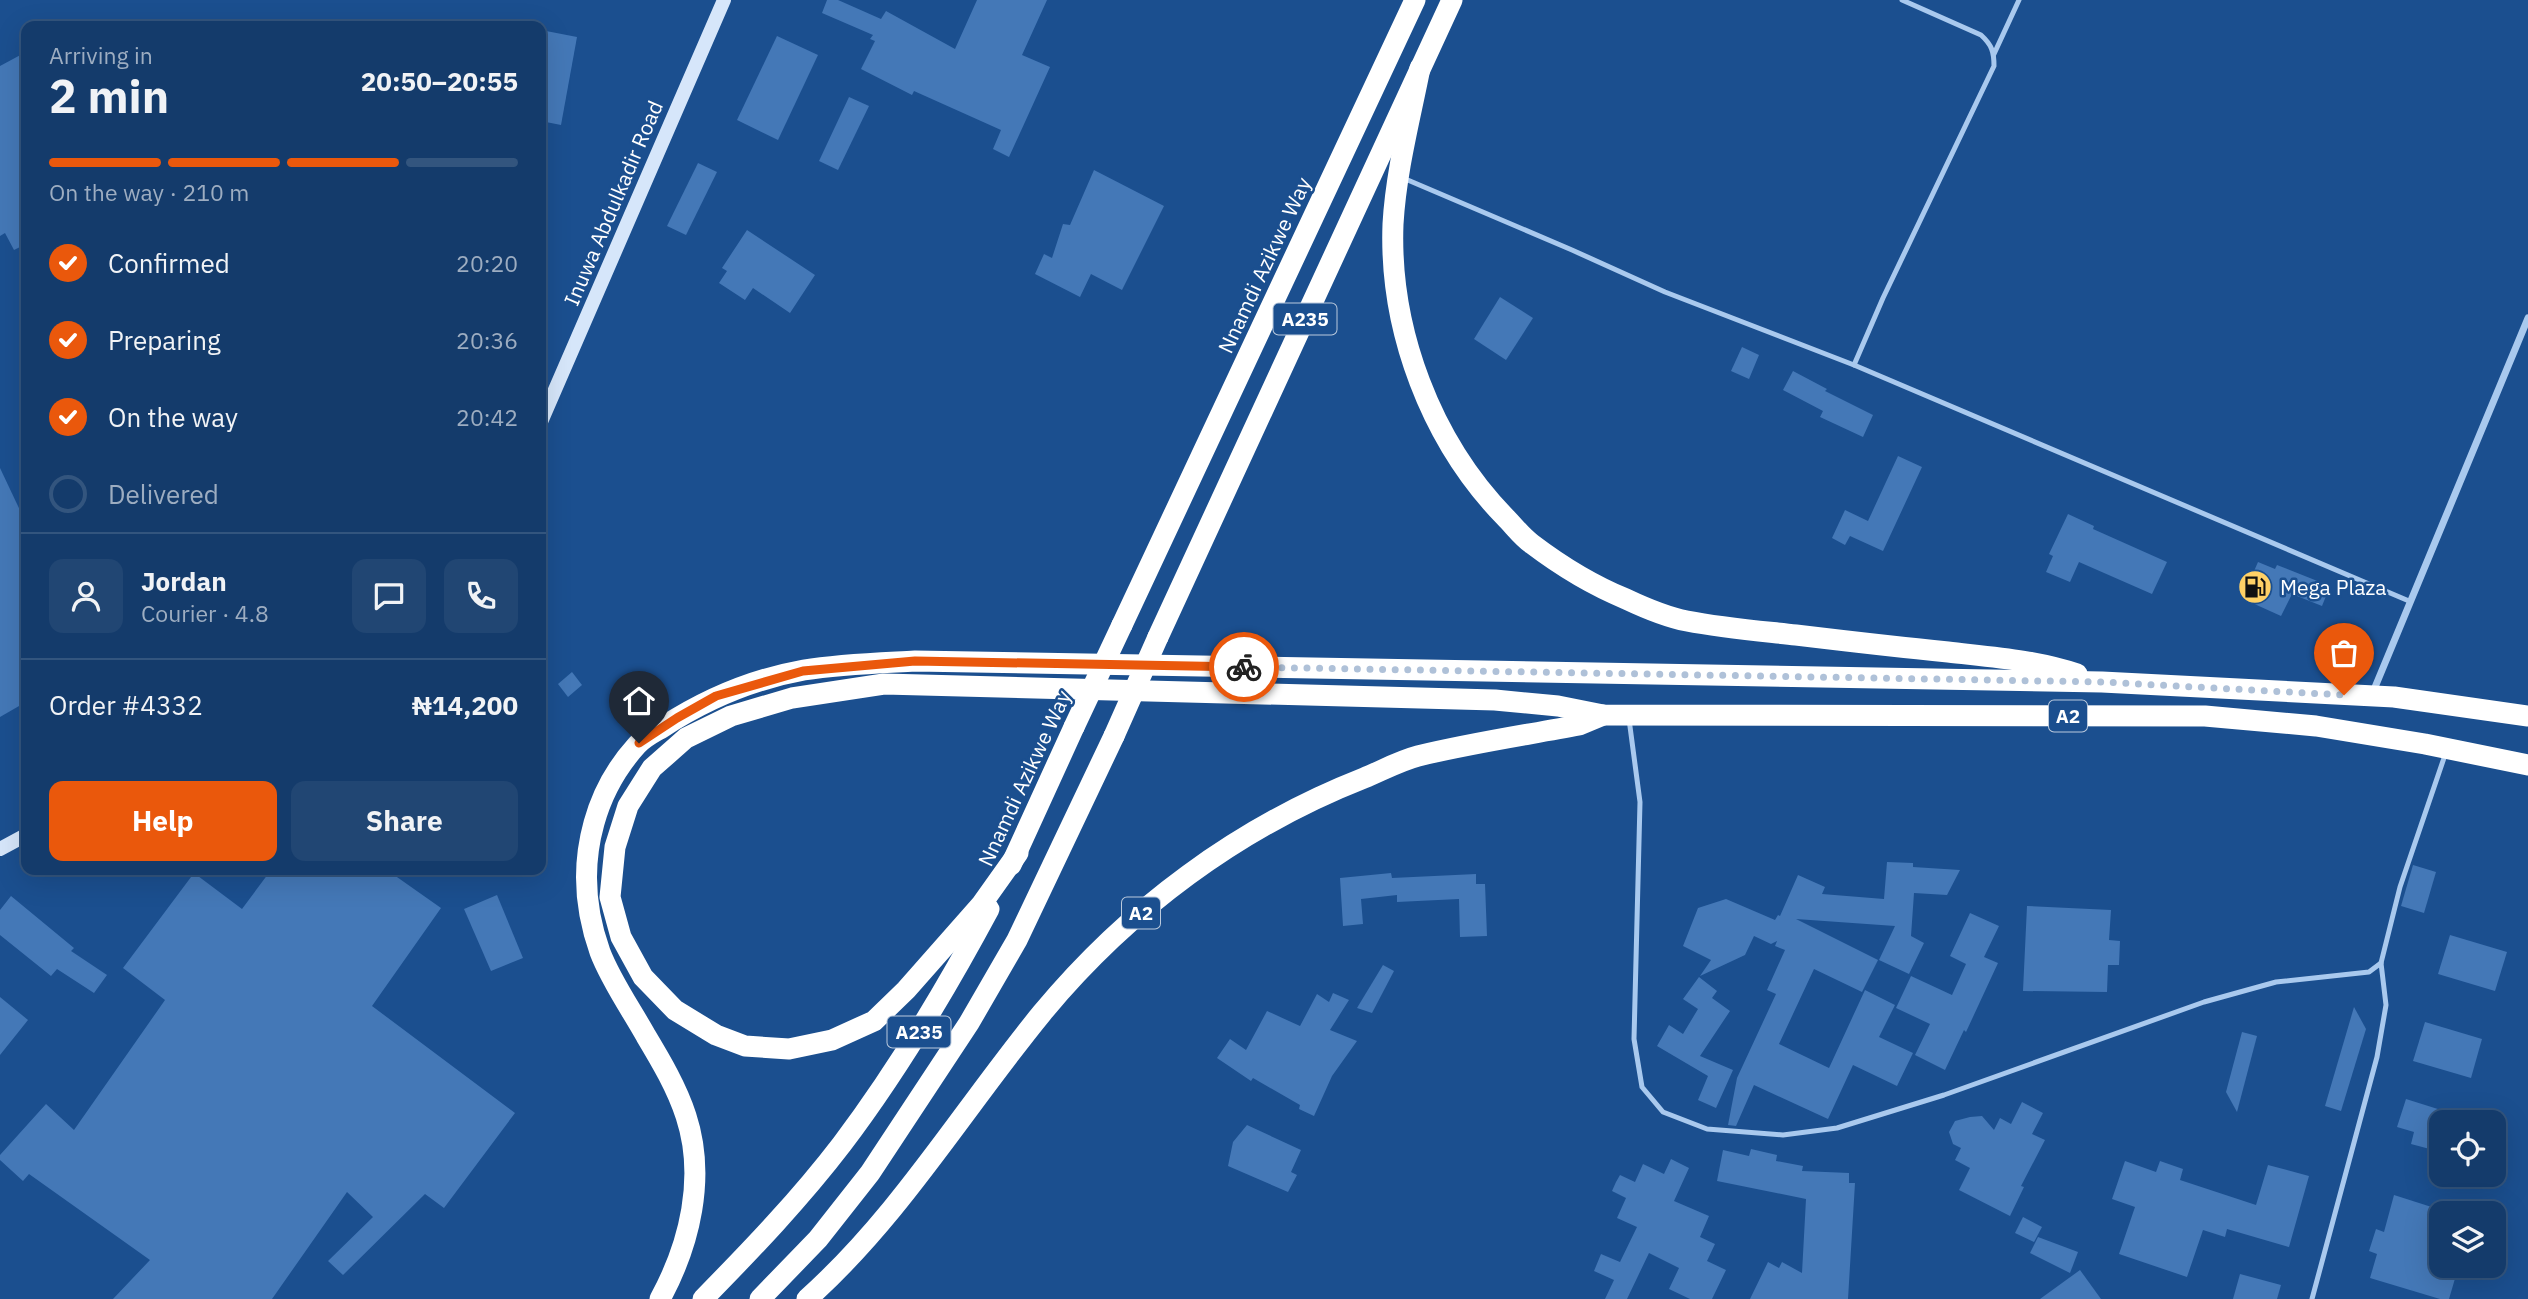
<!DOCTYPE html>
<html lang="en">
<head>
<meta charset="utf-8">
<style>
  :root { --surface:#143b6b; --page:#214673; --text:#f1f3f6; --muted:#9dadc1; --line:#33557e; --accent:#ea580c }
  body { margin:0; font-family:"IBM Plex Sans",sans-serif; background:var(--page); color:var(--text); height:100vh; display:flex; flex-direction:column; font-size:26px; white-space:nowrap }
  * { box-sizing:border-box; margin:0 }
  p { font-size:23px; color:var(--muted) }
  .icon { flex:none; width:38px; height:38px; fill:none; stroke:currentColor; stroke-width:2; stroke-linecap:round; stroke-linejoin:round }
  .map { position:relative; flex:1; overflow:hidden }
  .panel { position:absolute; left:21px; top:21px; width:525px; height:854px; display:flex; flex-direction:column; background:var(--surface); border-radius:14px; box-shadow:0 7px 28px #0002,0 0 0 2px var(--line) }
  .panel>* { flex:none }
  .buttons { position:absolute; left:2429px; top:1110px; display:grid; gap:14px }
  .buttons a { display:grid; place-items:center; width:77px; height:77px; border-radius:14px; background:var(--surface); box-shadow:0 7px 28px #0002,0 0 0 2px var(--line); font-size:35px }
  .pin { position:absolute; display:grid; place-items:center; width:60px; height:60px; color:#fff; margin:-72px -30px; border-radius:50% 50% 50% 0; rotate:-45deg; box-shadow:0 0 7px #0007 }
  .pin .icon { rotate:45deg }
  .courier { position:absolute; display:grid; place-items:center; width:70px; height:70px; margin:-35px; border:5px solid #ea580c; border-radius:50%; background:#fff; color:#222; box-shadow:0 2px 9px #0007 }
  .headline em { font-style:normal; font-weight:700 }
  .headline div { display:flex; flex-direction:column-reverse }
  .headline { display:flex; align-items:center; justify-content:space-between; height:119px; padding:0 28px }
  h1 { font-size:46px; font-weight:700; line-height:52px }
  .bar { display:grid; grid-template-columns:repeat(4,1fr); gap:10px 7px; align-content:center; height:84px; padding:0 28px }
  .bar i { height:9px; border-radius:5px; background:var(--line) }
  .bar .active { background:var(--accent) }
  .bar p { grid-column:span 4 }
  .line { display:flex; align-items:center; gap:18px; padding:0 28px; border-top:2px solid var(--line) }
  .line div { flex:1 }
  .round { display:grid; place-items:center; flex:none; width:74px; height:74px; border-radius:14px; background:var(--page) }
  ol { padding:0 28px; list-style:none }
  li { display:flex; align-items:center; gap:21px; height:77px }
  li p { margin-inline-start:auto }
  li .icon { padding:7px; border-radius:50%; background:var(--accent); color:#fff; stroke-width:4 }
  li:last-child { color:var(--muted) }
  li i { width:38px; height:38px; border:4px solid var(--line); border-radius:50% }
  .action { display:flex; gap:14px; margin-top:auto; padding:14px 28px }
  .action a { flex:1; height:80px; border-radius:14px; background:var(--accent); color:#fff; font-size:28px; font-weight:700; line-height:80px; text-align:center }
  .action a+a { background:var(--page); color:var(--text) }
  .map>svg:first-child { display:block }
</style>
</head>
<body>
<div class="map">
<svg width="2528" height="1299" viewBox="0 0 2528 1299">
  <rect width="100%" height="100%" fill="#1b4f8f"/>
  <g fill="#4478b7">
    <polygon points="827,0 838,0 881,19 886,11 955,49 977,0 1047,0 1022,55 1050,67 1009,157 993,149 1001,130 914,91 912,95 861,69 875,41 870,39 873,35 822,13"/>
    <polygon points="541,30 577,37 561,125 541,121"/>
    <polygon points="777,36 818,55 778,140 737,120"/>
    <polygon points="26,52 26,244 14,250 5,233 0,236 0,66"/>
    <polygon points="849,97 869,106 838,170 819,161"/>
    <polygon points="698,163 717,172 686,235 667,226"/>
    <polygon points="1094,170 1164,206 1122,290 1091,274 1080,297 1035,274 1044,254 1052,258 1063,224 1070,225"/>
    <polygon points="747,230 815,275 790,313 753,288 745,300 719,283 727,271 722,268"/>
    <polygon points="1500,297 1533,318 1506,360 1474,339"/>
    <polygon points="1742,347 1759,355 1749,379 1731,371"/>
    <polygon points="1793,371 1827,389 1825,391 1873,415 1863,437 1820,417 1823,411 1783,390"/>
    <polygon points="1898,456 1922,467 1883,551 1850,536 1845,545 1832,538 1845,510 1868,521"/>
    <polygon points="0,468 26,523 26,702 0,717"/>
    <polygon points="2068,514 2094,526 2093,529 2167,562 2152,594 2079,562 2070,582 2046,572 2053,556 2049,554"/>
    <polygon points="2258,562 2275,569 2277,565 2330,586 2322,606 2292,594 2281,616 2250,602 2259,581 2251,578"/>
    <polygon points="572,672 582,685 568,697 558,684"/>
    <polygon points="1887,862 1913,863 1913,867 1960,870 1947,895 1914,893 1911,936 1924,943 1909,974 1879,960 1895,926 1796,919 1878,960 1862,992 1814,969 1779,1044 1829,1068 1865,990 1895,1005 1879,1037 1913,1053 1897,1086 1853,1065 1828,1119 1754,1085 1736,1126 1728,1125 1737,1078 1776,994 1767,990 1785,950 1775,946 1777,941 1771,944 1754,936 1745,955 1700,976 1711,960 1683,946 1698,908 1726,899 1775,920 1778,915 1780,916 1798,875 1825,887 1822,894 1884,899"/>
    <polygon points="2413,865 2436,872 2424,913 2401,906"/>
    <polygon points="271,870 387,870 441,908 372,1006 515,1113 444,1208 425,1194 343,1275 328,1261 373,1217 347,1192 272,1299 113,1299 150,1260 29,1174 23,1181 0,1160 0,1155 46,1104 74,1130 165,1000 123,968 194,873 242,909"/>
    <polygon points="1391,873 1392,878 1476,874 1476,884 1485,884 1487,936 1460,937 1459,899 1397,902 1397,895 1361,899 1363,924 1343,926 1340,878"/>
    <polygon points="497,895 523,958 491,971 464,909"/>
    <polygon points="11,896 74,948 71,951 107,975 94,993 57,969 51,976 0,935 0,910"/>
    <polygon points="2027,906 2111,910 2109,940 2120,941 2119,965 2108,965 2107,992 2023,991"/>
    <polygon points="1970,913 1999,926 1984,957 1998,963 1966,1032 1964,1030 1945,1070 1915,1055 1930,1024 1896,1008 1911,976 1952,995 1966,964 1950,956"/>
    <polygon points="2450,935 2507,952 2495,991 2438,974"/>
    <polygon points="1383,965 1394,971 1372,1013 1357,1008"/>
    <polygon points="1699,977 1717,991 1712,998 1730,1011 1700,1056 1733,1070 1716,1108 1698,1100 1708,1076 1657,1046 1669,1025 1683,1034 1698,1009 1683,999"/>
    <polygon points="1333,993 1349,1000 1330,1030 1357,1041 1332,1076 1314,1116 1299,1109 1300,1105 1253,1078 1251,1081 1217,1058 1230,1039 1246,1050 1267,1011 1300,1026 1317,994 1329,1002"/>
    <polygon points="0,997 28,1020 0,1055"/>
    <polygon points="2354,1007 2366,1029 2341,1111 2325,1106"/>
    <polygon points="2425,1022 2482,1039 2471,1078 2413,1061"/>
    <polygon points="2242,1032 2257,1036 2237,1112 2226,1092"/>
    <polygon points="2406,1099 2441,1110 2441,1152 2411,1144 2414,1132 2397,1127"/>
    <polygon points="2022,1102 2043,1113 2032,1134 2045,1140 2021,1186 2024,1187 2010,1216 1959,1190 1970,1168 1955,1160 1961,1148 1953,1144 1949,1132 1955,1121 1970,1117 1982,1116 1994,1130 2000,1118 2011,1124"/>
    <polygon points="1247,1125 1301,1150 1291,1172 1297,1175 1288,1192 1228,1166 1233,1142"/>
    <polygon points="1751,1149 1777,1155 1776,1161 1803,1166 1802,1171 1849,1173 1849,1183 1855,1183 1848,1299 1750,1299 1768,1262 1779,1268 1782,1262 1802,1273 1806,1199 1717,1181 1723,1150 1749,1156"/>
    <polygon points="1671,1159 1689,1168 1674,1201 1709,1216 1700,1237 1715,1244 1707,1261 1726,1270 1712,1299 1690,1299 1669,1289 1679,1268 1649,1253 1627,1299 1605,1299 1614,1280 1594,1271 1601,1254 1620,1262 1637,1227 1617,1218 1626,1198 1612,1191 1616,1182 1620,1175 1635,1182 1643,1164 1664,1174"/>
    <polygon points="2125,1161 2156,1172 2160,1161 2183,1169 2180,1180 2256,1205 2268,1165 2309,1176 2289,1247 2227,1229 2225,1237 2203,1230 2187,1277 2119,1254 2135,1207 2112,1199"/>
    <polygon points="2394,1195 2441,1210 2441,1265 2459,1265 2449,1299 2440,1299 2370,1278 2377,1254 2369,1251 2376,1229 2384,1232"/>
    <polygon points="2023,1217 2042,1227 2034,1242 2015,1233"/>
    <polygon points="2038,1237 2078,1252 2070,1273 2030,1253"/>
    <polygon points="2080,1270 2101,1299 2040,1299"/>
    <polygon points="2240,1274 2281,1285 2277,1299 2233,1299"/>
  </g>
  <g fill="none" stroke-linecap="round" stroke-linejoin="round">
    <g stroke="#a9c9ee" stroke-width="5">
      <polyline points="1994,54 2019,0"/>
      <polyline points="1403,178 1572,250 1665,292 1854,365 2409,601"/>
      <path d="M1854 365 1883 298 1994 66C1994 52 1992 45 1981 35L1902 0"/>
      <polyline points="1629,719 1640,802 1634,1039 1642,1087 1663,1112 1707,1129 1783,1135 1837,1128 1944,1095 2204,1002 2276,982 2369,972 2381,963"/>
      <polyline points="2312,1299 2377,1057 2386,1005 2381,963 2400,887 2445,755"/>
    </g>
    <polyline stroke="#a9c9ee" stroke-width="7" points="2373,692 2528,318"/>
    <g stroke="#d6e6fa" stroke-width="14">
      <polyline points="541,422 724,0"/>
      <polyline points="0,849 26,835"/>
    </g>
    <g stroke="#fff" stroke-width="21">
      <path d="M1420 68C1410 119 1396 171 1393 224 1389 330 1431 441 1505 517 1514 526 1522 537 1532 544 1561 566 1592 585 1626 599 1645 608 1666 617 1687 621 1723 628 1760 631 1796 635 1846 641 1897 647 1948 652 1991 657 2036 660 2077 674"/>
      <polyline points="1122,625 1415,0"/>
      <polyline points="1158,637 1452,0"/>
      <polyline points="1018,853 981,905 906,990 874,1021 832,1040 789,1049 745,1046 716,1035 675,1010 643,977 621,937 610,897 615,847 628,806 652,768 686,738 731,716 792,698 884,684 1495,700 1558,706 1603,715 2205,716 2316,726 2425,744 2528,765"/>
      <polyline points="1011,865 1074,727"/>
      <path d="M660 1299C690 1244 706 1177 686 1116 677 1088 661 1061 646 1036 631 1009 611 981 600 952 585 910 582 866 594 823 602 794 617 767 637 745 644 737 655 732 663 727 706 699 754 679 804 670 841 664 878 663 915 661L2102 682 2394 697 2528 716"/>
      <path d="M703 1299C752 1249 800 1199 842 1144 898 1070 945 991 989 909"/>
      <polyline points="760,1299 818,1239 870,1173 969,1023 1017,940 1114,736"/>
      <path d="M807 1299C899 1217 964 1108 1042 1013 1128 909 1239 827 1364 778 1381 771 1399 761 1418 756 1471 743 1526 735 1579 725L1603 715"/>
    </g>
    <g stroke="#fff" stroke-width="21">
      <polyline points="1074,727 1122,625"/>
      <polyline points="1114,736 1158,637"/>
    </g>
  </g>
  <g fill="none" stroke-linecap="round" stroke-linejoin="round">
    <polyline stroke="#afc1d8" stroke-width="7" stroke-dasharray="0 12.6" points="1244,667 2102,682 2344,695"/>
    <polyline stroke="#ea580c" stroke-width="9" points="639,743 677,718 716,696 803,671 915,661 1244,667"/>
  </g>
  <defs>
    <g id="fuel-disc" transform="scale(1.75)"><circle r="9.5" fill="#ffd166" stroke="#1b4f8f"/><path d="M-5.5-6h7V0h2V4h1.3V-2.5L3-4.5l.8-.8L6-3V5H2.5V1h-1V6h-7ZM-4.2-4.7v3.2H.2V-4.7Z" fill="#111"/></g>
  </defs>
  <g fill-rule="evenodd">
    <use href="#fuel-disc" x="2255" y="587"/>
  </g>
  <g text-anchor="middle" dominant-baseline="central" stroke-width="5" stroke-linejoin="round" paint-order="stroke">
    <g fill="#1b4f8f" stroke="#bbcadd" stroke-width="2">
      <rect x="1273.5" y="303.5" width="63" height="31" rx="5"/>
      <rect x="2049" y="700.5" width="38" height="31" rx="5"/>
      <rect x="1122" y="897.5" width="38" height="31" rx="5"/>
      <rect x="887.5" y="1016.5" width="63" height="31" rx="5"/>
    </g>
    <g font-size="19" font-weight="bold" fill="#fff">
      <text x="1305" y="319">A235</text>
      <text x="2068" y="716">A2</text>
      <text x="1141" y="913">A2</text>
      <text x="919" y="1032">A235</text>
    </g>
    <g font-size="21" fill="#fff" stroke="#1b4f8f">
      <text transform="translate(613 203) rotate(-67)">Inuwa Abdulkadir Road</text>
      <text transform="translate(1264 265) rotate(-65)">Nnamdi Azikwe Way</text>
      <text transform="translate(1024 778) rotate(-65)">Nnamdi Azikwe Way</text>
    </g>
    <g font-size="21" fill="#fff" stroke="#1b4f8f" text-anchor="start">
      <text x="2280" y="587">Mega Plaza</text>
    </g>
  </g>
</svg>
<div class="buttons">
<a><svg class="icon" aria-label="locate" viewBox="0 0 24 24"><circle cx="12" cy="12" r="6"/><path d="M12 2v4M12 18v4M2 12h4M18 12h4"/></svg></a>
<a><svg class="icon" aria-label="layers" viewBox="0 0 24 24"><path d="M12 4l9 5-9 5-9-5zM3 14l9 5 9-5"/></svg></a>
</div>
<div class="pin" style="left:2344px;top:695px;background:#ea580c"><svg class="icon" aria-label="bag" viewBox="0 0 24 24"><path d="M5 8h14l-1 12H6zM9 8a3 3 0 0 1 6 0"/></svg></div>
<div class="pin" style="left:639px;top:743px;background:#1f2937"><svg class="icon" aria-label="home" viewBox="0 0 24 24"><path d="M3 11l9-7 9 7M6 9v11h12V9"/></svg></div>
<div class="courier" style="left:1244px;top:667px"><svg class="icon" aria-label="bike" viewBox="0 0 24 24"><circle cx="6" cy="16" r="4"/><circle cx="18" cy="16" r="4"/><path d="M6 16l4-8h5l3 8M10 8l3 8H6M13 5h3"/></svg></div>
<section class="panel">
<div class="headline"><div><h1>2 min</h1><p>Arriving in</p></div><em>20:50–20:55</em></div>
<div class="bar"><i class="active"></i><i class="active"></i><i class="active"></i><i></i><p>On the way · 210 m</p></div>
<ol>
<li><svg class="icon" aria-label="check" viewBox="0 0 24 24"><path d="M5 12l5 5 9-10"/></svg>Confirmed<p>20:20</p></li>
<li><svg class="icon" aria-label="check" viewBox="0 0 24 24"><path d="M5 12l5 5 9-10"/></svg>Preparing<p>20:36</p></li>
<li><svg class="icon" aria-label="check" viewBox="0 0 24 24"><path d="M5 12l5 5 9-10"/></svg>On the way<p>20:42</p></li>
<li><i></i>Delivered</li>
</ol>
<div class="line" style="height:126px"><a class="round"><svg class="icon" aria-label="person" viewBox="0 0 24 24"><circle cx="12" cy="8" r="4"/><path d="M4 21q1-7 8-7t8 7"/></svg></a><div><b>Jordan</b><p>Courier · 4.8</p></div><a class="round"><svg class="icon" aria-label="chat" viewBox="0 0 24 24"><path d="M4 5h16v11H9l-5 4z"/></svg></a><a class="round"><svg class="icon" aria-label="phone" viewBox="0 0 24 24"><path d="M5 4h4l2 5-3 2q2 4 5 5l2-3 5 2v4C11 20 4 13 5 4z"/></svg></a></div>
<div class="line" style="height:91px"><div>Order #4332</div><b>₦14,200</b></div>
<div class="action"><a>Help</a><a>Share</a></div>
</section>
</div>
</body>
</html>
